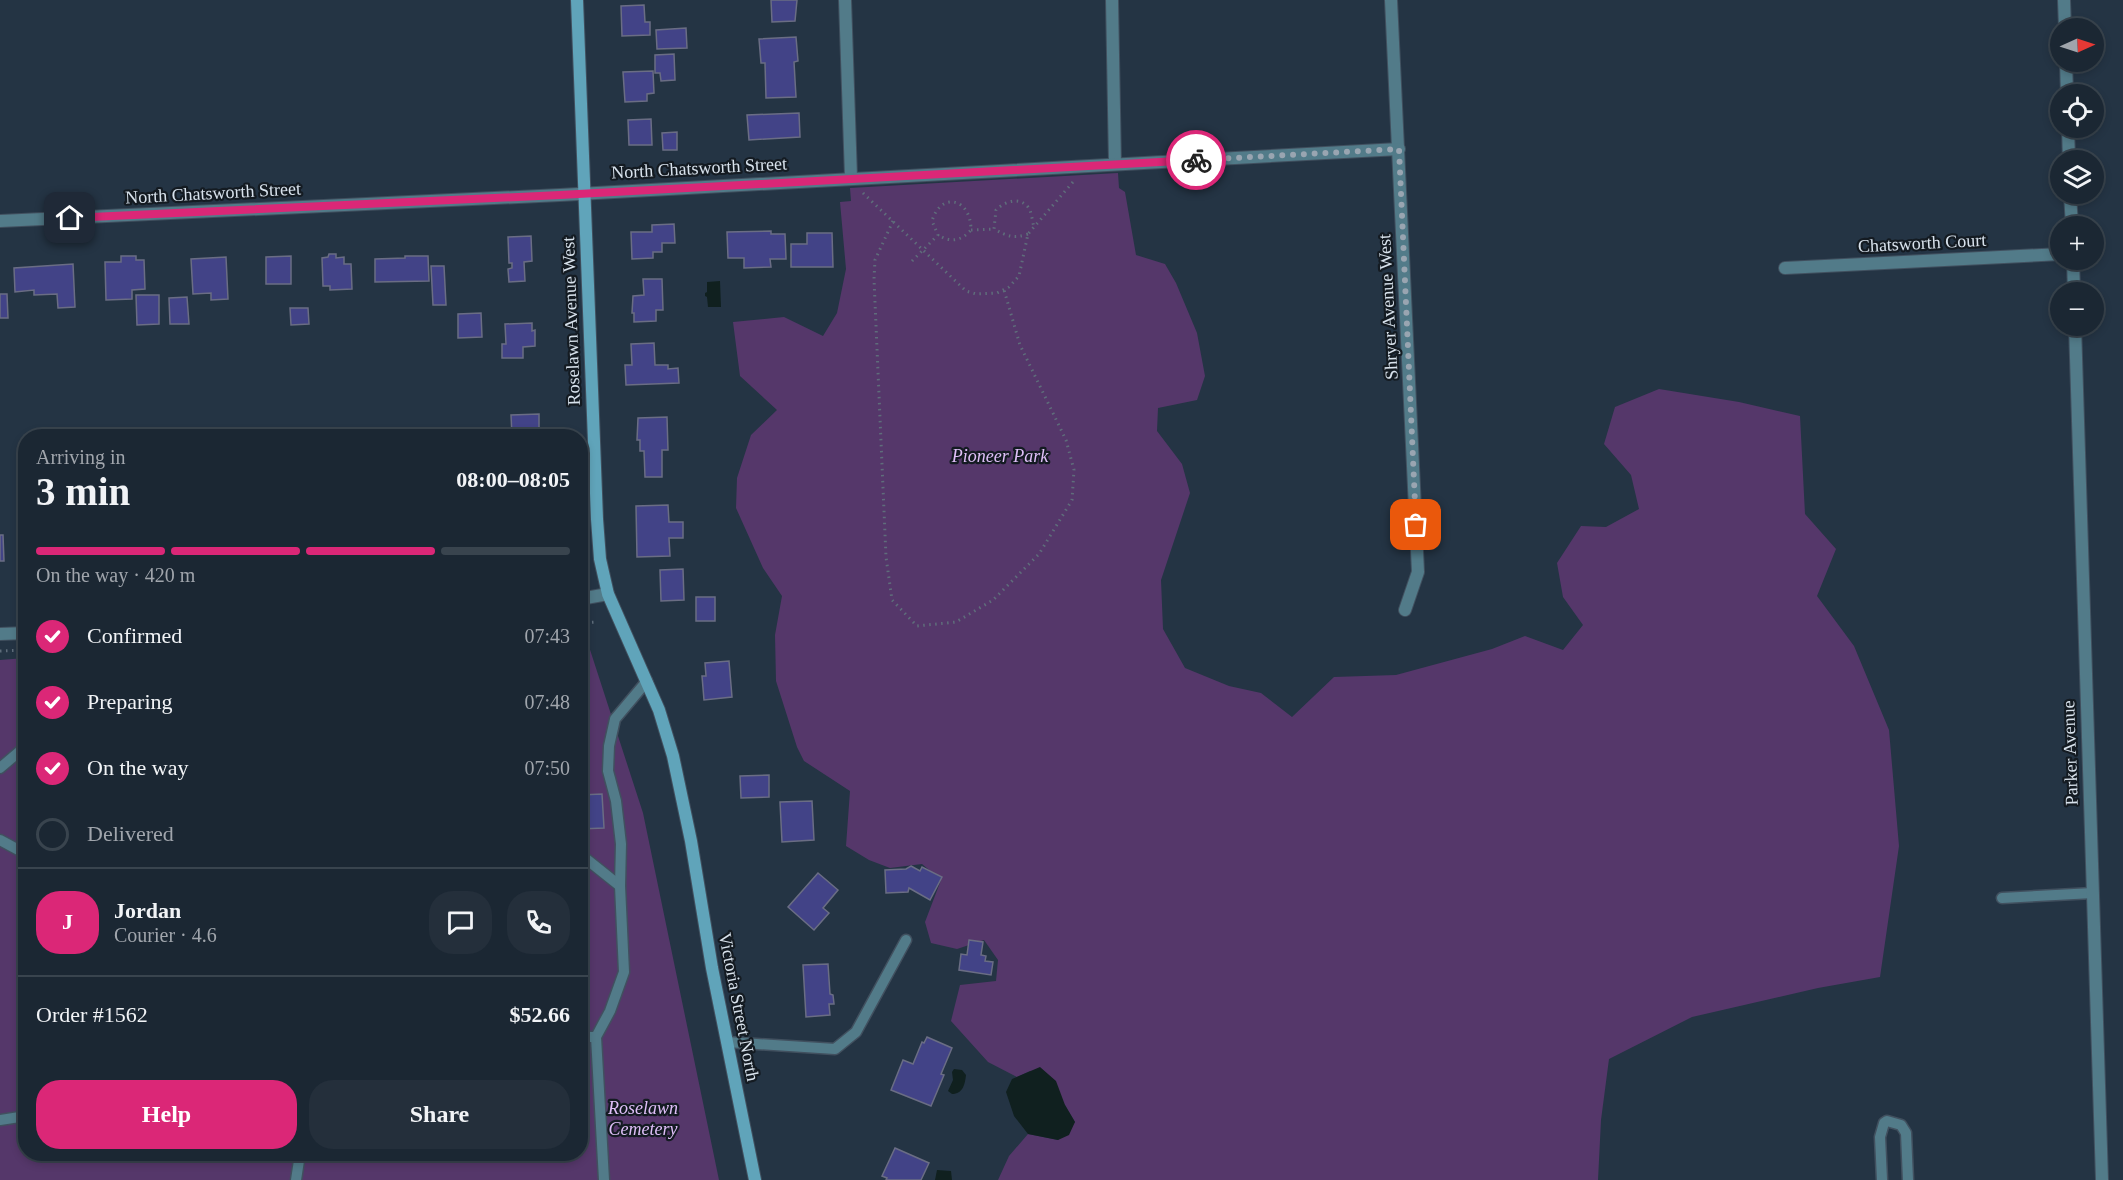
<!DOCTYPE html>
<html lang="en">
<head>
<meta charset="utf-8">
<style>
  :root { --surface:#1b2733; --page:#242f3b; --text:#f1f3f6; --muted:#a0a5ac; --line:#39444e; --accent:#db2777 }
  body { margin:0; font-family:Georgia,serif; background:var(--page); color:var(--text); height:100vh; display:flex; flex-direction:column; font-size:22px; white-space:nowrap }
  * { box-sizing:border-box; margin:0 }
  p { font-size:20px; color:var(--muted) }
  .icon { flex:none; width:33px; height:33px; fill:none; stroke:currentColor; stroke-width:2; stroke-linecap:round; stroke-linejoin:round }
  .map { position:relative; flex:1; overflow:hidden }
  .panel { position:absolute; left:18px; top:429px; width:570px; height:732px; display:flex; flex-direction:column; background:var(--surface); border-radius:24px; box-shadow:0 3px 9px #0003,0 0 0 2px var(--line) }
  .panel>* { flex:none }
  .needle { width:39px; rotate:87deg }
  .fabs { position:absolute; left:2050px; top:18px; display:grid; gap:12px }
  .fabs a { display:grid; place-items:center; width:54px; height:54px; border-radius:50%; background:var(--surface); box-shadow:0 3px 9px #0003,0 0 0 2px var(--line); font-size:30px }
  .pin { position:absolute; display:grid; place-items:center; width:51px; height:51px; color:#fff; margin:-26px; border-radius:12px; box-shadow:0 3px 9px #0006 }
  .courier { position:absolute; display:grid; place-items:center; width:60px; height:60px; margin:-30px; border:4px solid #db2777; border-radius:50%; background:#fff; color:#222; box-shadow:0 2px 8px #0007 }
  .summary em { font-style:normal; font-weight:600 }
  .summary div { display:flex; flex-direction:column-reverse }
  .summary { display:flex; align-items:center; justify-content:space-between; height:102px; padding:0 18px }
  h1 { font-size:39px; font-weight:600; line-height:45px }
  .bar { display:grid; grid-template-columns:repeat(4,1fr); gap:9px 6px; align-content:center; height:72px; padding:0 18px }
  .bar i { height:8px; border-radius:4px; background:var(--line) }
  .bar .on { background:var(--accent) }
  .bar p { grid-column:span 4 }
  .line { display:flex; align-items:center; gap:15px; padding:0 18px; border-top:2px solid var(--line) }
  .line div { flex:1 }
  .round { display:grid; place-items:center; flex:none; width:63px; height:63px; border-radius:24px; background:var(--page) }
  ol { padding:0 18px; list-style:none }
  li { display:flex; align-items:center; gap:18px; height:66px }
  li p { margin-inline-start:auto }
  li .icon { padding:6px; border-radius:50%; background:var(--accent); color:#fff; stroke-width:4 }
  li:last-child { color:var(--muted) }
  li i { width:33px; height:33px; border:3px solid var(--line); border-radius:50% }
  .cta { display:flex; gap:12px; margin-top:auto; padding:12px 18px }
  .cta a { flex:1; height:69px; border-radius:24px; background:var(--accent); color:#fff; font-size:24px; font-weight:600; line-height:69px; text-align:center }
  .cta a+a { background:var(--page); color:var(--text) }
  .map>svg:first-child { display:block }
</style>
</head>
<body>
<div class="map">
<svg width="2123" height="1180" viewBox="0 0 2123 1180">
  <rect width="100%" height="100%" fill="#243444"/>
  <g fill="#55376a">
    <polygon points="1118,173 1119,188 1125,192 1136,255 1165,264 1176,283 1197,333 1205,376 1197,400 1158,408 1157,431 1182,464 1190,493 1161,580 1163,629 1185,668 1229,686 1261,693 1292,717 1334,677 1396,675 1492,649 1525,636 1563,650 1583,625 1563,597 1557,563 1581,526 1606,527 1639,509 1631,475 1604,444 1615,407 1659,389 1739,402 1800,416 1805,514 1836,549 1817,596 1854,646 1889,730 1899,846 1880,977 1818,988 1692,1017 1609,1059 1601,1120 1598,1180 998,1180 1009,1156 1028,1134 1058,1140 1075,1122 1065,1105 1030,1071 1017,1077 988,1062 951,1021 960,985 996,981 998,960 984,940 957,949 931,943 925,922 941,880 922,864 890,868 869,860 846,846 850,791 804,761 797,747 776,681 775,635 782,596 763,568 736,508 737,478 751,435 777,410 740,376 733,322 784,317 823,336 837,313 846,269 840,202 851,201 850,188"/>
    <polygon points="580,625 582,625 643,813 719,1180 0,1180 0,660 25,658 26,1154 580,1154"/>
  </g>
  <g fill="#10201f">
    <polygon points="720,281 721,307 708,307 707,297 705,296 705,293 707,292 707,282"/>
    <polygon points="1040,1067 1056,1081 1065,1105 1075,1122 1069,1135 1058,1140 1028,1134 1014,1116 1006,1092 1012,1079"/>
    <path d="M954 1069 962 1070 966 1075C965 1084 963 1094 952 1094L948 1091 953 1080 952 1072Z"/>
    <polygon points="937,1170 951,1171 952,1180 935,1180"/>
  </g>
  <g fill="#424387" stroke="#6a6d84" stroke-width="1.5">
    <polygon points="771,0 797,0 795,21 772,22"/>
    <polygon points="644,5 645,22 650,22 650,35 622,36 621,6"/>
    <polygon points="686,28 687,48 657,49 656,30"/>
    <polygon points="796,37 798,61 794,62 796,97 766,98 765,63 761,63 759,39"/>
    <polygon points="674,54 675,80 661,81 660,73 655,73 655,55"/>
    <polygon points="653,71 654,93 647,94 647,101 625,102 623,72"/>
    <polygon points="799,113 800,137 749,140 747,115"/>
    <polygon points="651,119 652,145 629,145 628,120"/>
    <polygon points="677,132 677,150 663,150 662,133"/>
    <polygon points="674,224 675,243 662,243 662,252 653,252 653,258 632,259 631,232 652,232 652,225"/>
    <polygon points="771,231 771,234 785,234 786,259 770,259 771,267 744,268 744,258 728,258 727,232"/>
    <polygon points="807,233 832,233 833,267 791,267 791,244 807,244"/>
    <polygon points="531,236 532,261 524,262 525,281 509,282 508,269 512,268 512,263 509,263 508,237"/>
    <polygon points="329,254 336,254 336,258 344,257 344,264 351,264 352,289 330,290 330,286 323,286 322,258 328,257"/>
    <polygon points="121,256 136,256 136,260 144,260 145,289 132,290 132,299 106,300 105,262 121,262"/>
    <polygon points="291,256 291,284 266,284 266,257"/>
    <polygon points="405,256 428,256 429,281 375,282 375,259 405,258"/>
    <polygon points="226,257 228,299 211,300 211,293 193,294 191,259"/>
    <polygon points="73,264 75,307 58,308 57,294 34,295 34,290 15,292 14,268"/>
    <polygon points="431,266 444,266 446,305 433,305"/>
    <polygon points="643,279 662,279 663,310 656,310 656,321 634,322 634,313 632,313 633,296 644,295"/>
    <polygon points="0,294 7,294 8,318 0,318"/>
    <polygon points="136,295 159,295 159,324 137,325"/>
    <polygon points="187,297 189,324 170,324 169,298"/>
    <polygon points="290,308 308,308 309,324 291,325"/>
    <polygon points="481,313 482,337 458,338 458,314"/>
    <polygon points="532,323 532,331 535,330 535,346 523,347 523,358 502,358 502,344 506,344 505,324"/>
    <polygon points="654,343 655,365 668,365 668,369 678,368 679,383 626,385 625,365 632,365 631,344"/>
    <polygon points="539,414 539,436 512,436 511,415"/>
    <polygon points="667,417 668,450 662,450 662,477 645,477 644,451 640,451 640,440 637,440 638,418"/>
    <polygon points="668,505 669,522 683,522 683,538 669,538 670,556 637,557 636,506"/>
    <polygon points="0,535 3,535 4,561 0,561"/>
    <polygon points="683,569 684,600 661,601 660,570"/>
    <rect x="696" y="597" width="19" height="24"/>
    <polygon points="729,661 732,697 704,700 702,676 706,676 705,663"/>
    <polygon points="769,775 769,797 741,798 740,776"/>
    <polygon points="602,794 604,828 580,829 580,795"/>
    <polygon points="812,801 814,840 782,842 780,802"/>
    <polygon points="911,866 920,871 922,867 942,877 930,900 909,888 908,892 886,893 885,870 906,869"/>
    <polygon points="818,873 838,890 823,908 829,913 814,930 788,907"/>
    <polygon points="969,940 983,942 981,955 986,956 985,961 993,962 991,975 959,970 961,954 967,955"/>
    <polygon points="828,964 830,994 833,995 834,1004 829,1004 830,1015 806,1017 803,965"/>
    <polygon points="927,1037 952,1048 941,1074 944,1075 931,1106 891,1090 903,1060 913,1064 922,1042 924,1043"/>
    <polygon points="895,1148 929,1163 921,1180 886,1180 887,1178 882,1176"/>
  </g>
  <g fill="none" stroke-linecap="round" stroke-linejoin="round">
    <g stroke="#41505f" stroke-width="13">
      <g id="lane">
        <polyline points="0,768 20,751 26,748"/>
        <polyline points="0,840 26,854"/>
        <polyline points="580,854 620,886"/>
        <polyline points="2002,898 2093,893"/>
        <polyline points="580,1037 596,1037"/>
        <polyline points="727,1042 835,1049 856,1032 906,940"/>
        <polyline points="0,1120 26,1116"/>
        <polyline points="296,1180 300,1154"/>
        <polyline points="604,1180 596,1037 610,1011 624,972 620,886 621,844 616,801 608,771 609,746 615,719 647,681"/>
        <polyline points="1882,1180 1880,1137 1884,1123 1887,1121 1901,1125 1906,1133 1908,1180"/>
      </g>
    </g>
    <g stroke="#41505f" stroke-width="14">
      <g id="street">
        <polyline points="845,0 851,177"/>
        <polyline points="1112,0 1115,164"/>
        <polyline points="1391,0 1418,572 1405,610"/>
        <polyline points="2064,0 2065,28"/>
        <polyline points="2066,62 2067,94"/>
        <polyline points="2068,128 2069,160"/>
        <polyline points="2070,194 2072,226"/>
        <polyline points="0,221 560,195 1399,149"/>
        <polyline points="2073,260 2074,292"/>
        <polyline points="1785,268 2061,254"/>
        <polyline points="2075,326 2102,1180"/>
        <polyline points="580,599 608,594"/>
        <polyline points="0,634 26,633"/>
      </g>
    </g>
    <g stroke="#41505f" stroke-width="14">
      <polyline id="secondary" points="577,0 597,519 600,559 608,594 659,710 673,756 691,841 712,968 755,1180"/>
    </g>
    <g stroke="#5f6d7b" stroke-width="3" stroke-dasharray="1.5 4.5" stroke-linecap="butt">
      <polyline points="863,193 966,291 976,294 997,293 1009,287 1019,276 1028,234 1073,182"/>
      <polyline points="893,221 875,260 874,279 886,557 892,600 917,626 956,622 993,600 1039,554 1072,500 1074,470 1066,440 1020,345 1004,290"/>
      <polyline points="971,230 994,229"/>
      <path d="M1028 234C1013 239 1007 236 994 229L996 210C1004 202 1019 196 1028 207 1032 212 1032 221 1034 227"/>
      <path d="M912 261 938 235 932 221C941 191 971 198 971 230 961 241 951 243 938 235"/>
      <polyline points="580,623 597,622"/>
      <polyline points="0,651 25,650"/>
    </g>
    <use href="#lane" stroke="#527b89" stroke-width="10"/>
    <use href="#street" stroke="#527b89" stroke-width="12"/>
    <use href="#secondary" stroke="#60a4ba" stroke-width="12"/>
  </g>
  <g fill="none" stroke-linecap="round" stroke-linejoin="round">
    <polyline stroke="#99a5b1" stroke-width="6" stroke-dasharray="0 10.8" points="1196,160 1399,149 1416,525"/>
    <polyline stroke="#db2777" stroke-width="8" points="70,218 560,195 1196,160"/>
  </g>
  <g text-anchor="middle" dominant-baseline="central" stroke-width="4.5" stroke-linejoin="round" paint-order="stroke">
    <g font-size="18" fill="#d8e2ec" stroke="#141b22">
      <text transform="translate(699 168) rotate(-3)">North Chatsworth Street</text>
      <text transform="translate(213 193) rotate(-3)">North Chatsworth Street</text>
      <text transform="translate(1922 243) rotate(-3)">Chatsworth Court</text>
      <text transform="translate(1388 307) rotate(-93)">Shryer Avenue West</text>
      <text transform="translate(571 321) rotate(-92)">Roselawn Avenue West</text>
      <text transform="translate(2070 753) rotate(-92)">Parker Avenue</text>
      <text transform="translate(739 1007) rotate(79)">Victoria Street North</text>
    </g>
    <g font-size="18" font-style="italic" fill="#dfbff8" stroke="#141b22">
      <text x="1000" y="456">Pioneer Park</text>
      <text x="643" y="1108">Roselawn<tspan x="643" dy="21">Cemetery</tspan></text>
    </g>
  </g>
</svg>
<div class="fabs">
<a><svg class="needle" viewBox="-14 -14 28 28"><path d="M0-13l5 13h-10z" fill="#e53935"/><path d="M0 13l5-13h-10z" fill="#a0a5ac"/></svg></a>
<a><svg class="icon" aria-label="locate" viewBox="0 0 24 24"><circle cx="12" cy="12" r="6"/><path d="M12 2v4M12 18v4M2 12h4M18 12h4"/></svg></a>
<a><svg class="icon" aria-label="layers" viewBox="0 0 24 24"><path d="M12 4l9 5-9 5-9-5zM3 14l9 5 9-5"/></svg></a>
<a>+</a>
<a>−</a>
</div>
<div class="pin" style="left:1416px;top:525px;background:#ea580c"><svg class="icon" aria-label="bag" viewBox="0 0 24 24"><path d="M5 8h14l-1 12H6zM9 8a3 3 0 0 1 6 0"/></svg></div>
<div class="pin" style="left:70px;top:218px;background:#1f2937"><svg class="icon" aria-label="home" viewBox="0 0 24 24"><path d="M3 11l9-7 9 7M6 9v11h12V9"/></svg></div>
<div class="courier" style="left:1196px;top:160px"><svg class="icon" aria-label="bike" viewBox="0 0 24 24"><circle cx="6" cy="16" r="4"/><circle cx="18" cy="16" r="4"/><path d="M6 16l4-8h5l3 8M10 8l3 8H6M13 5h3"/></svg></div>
<section class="panel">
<div class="summary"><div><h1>3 min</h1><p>Arriving in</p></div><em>08:00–08:05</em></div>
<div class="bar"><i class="on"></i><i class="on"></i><i class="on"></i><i></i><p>On the way · 420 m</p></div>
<ol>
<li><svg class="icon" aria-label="check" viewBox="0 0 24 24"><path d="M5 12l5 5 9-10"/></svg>Confirmed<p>07:43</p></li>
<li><svg class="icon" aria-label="check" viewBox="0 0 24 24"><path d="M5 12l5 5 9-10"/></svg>Preparing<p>07:48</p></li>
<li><svg class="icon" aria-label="check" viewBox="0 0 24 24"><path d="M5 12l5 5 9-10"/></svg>On the way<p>07:50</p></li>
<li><i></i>Delivered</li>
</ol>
<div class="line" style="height:108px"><b class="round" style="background:var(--accent);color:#fff">J</b><div><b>Jordan</b><p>Courier · 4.6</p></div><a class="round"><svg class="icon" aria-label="chat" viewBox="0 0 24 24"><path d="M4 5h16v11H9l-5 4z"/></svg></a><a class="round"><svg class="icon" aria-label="phone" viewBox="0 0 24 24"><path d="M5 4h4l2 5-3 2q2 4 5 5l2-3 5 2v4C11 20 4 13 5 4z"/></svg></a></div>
<div class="line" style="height:78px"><div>Order #1562</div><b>$52.66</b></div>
<div class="cta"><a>Help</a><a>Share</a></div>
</section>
</div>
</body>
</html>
